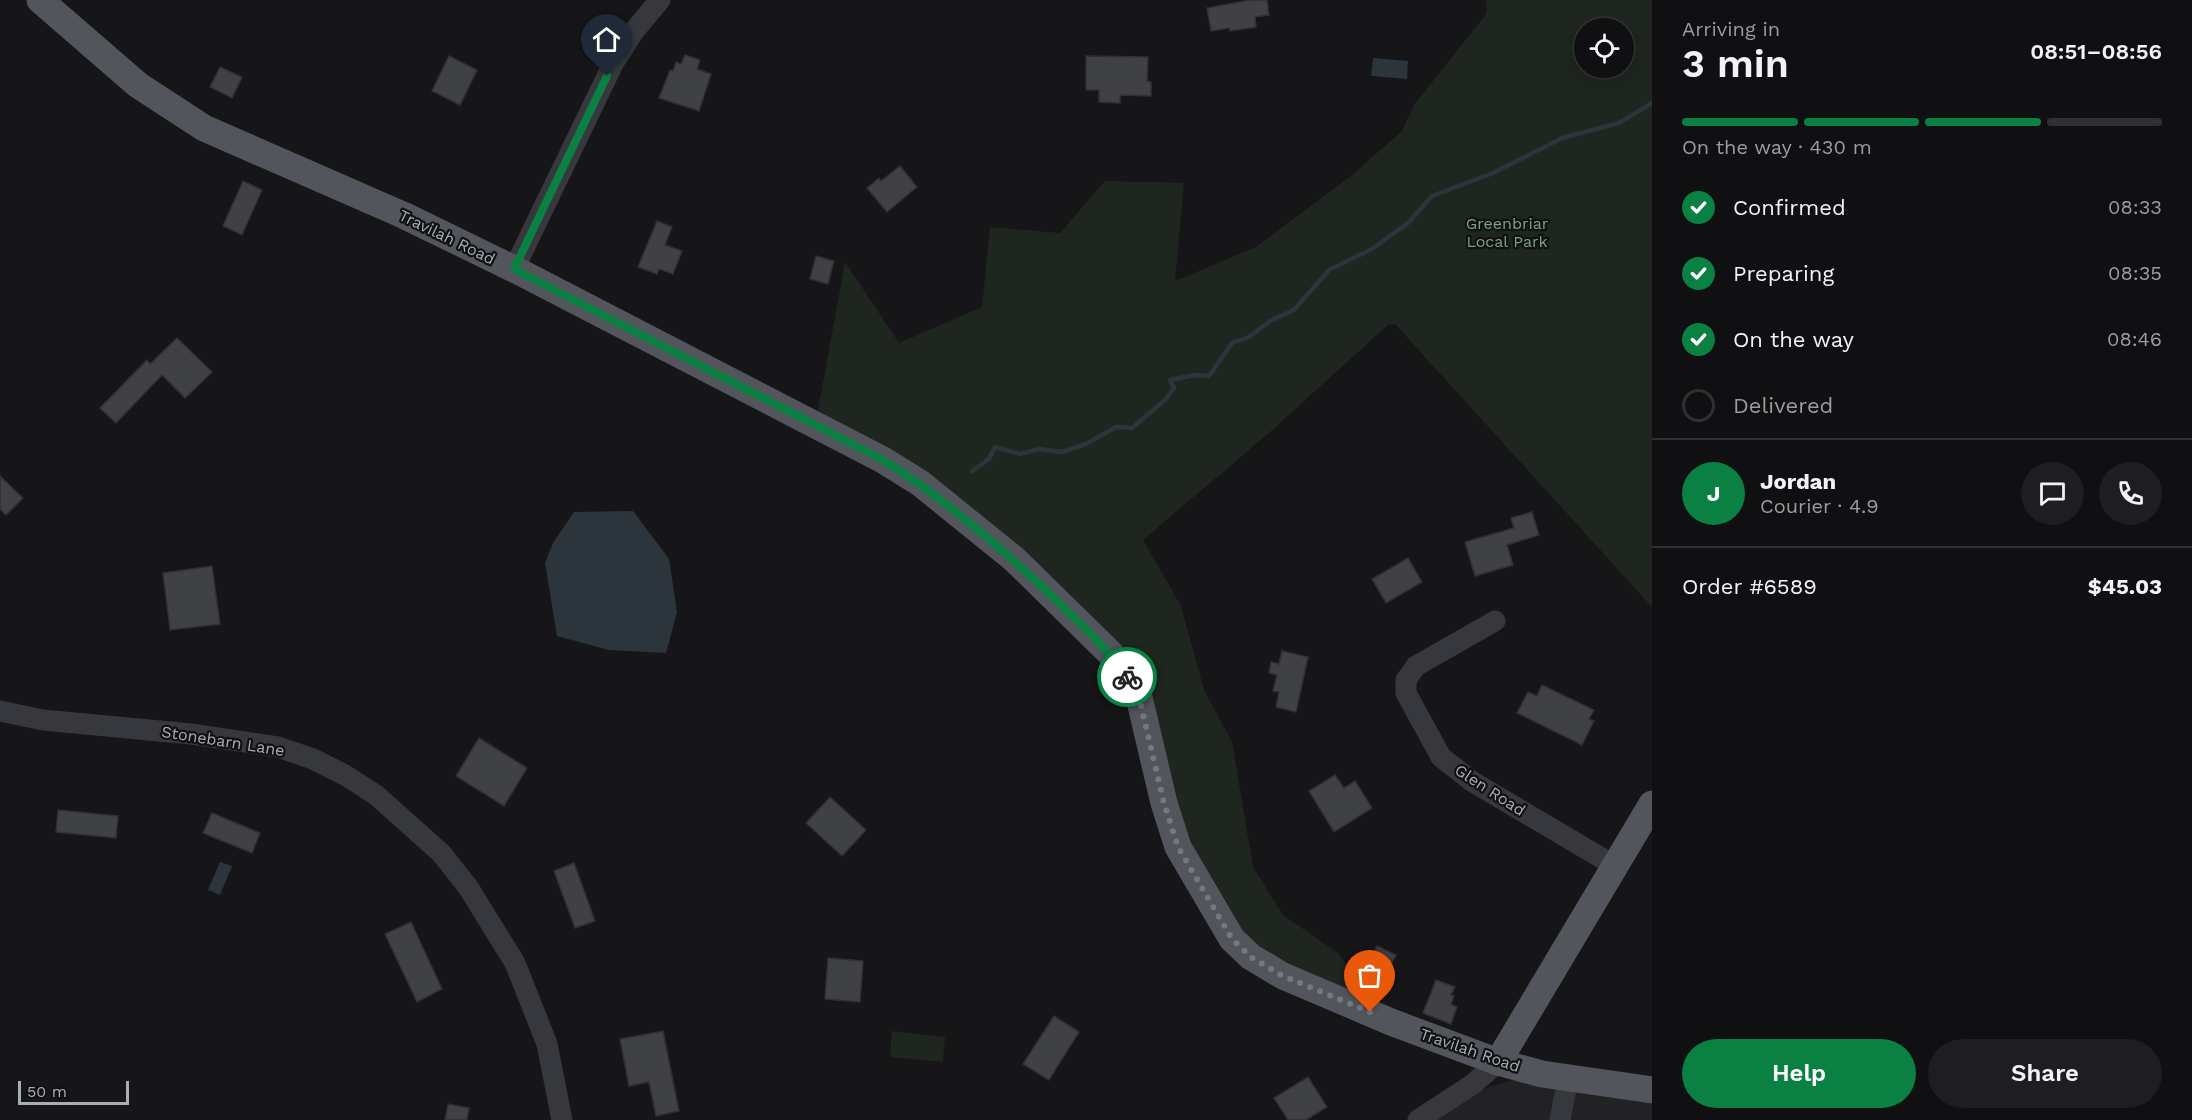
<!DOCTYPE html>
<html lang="en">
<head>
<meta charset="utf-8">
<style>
  :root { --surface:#101012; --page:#1e1e20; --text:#f1f3f6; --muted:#9c9d9f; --line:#303032; --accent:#0b8043 }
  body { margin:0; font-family:"Work Sans",sans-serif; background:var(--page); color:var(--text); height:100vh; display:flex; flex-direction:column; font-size:22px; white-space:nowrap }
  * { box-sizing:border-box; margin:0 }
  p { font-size:20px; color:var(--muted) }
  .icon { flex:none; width:33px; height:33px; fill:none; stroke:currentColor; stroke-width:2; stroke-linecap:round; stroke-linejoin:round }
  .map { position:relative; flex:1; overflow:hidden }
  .side { display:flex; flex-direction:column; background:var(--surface); width:540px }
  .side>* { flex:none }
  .fabs { position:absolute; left:1574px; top:18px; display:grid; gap:12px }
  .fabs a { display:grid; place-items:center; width:60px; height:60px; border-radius:50%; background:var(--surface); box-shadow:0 6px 24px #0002,0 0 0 2px var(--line); font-size:30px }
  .scale { position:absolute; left:18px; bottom:15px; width:111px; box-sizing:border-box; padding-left:6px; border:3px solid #a8adb8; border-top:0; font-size:16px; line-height:21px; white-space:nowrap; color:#a8adb8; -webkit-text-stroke:4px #111113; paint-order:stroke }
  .pin { position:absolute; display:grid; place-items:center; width:51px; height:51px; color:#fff; margin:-62px -26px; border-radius:50% 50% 50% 0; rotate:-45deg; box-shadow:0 0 6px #0007 }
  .pin .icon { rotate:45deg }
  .courier { position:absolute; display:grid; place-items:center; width:60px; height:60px; margin:-30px; border:4px solid #0b8043; border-radius:50%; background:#fff; color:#222; box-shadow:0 2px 8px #0007 }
  .overview em { font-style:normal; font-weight:600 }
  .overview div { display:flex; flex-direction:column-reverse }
  .overview { display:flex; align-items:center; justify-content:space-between; height:102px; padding:0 30px }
  h1 { font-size:39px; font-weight:600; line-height:45px }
  .bar { display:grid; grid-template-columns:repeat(4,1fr); gap:9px 6px; align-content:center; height:72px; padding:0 30px }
  .bar i { height:8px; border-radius:4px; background:var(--line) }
  .bar .active { background:var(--accent) }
  .bar p { grid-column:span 4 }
  .line { display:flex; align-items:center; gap:15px; padding:0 30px; border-top:2px solid var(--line) }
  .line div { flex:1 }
  .round { display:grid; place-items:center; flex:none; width:63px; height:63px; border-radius:32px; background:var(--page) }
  ol { padding:0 30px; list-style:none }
  li { display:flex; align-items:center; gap:18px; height:66px }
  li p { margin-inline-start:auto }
  li .icon { padding:6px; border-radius:50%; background:var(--accent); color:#fff; stroke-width:4 }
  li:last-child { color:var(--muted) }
  li i { width:33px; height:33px; border:3px solid var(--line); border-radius:50% }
  .primary-button { display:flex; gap:12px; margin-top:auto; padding:12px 30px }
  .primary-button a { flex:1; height:69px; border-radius:36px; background:var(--accent); color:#fff; font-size:24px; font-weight:600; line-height:69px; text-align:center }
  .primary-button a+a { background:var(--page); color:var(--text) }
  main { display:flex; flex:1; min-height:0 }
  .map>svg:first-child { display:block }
</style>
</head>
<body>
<main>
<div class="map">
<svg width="1652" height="1120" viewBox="0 0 1652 1120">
  <rect width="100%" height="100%" fill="#161618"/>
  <polygon fill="#222225" points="1516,1079 1652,1099 1652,1120 1427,1120 1488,1087"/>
  <g fill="#1e261f" fill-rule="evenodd">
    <path d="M1486 0H1652V607L1395 324H1389L1270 432 1143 540 1181 606 1204 690 1232 742 1253 867 1283 915 1338 953 1391 1022 1251 957 1178 847 1138 693 1014 559 839 438 818 410 845 262 899 343 982 307 990 227 1060 233 1105 181 1184 183 1175 281 1256 247 1351 176 1402 131 1414 105 1487 13ZM1584 28H1623V68H1584Z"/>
    <polygon points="892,1031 945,1037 943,1062 890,1057"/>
  </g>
  <g fill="#2c353c">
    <polygon points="1373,58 1408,61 1407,79 1371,76"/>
    <polygon points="633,511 669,559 677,612 666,653 609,650 557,636 545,563 553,543 574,512"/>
    <polygon points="220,862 232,866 220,895 208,890"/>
  </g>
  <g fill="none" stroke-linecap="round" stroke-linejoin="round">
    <polyline stroke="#2c353c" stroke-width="4.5" points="972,471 989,459 995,447 1020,454 1039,449 1062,452 1086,444 1116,427 1132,428 1165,400 1174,388 1170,380 1195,375 1209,376 1232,343 1249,337 1270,321 1294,310 1329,270 1372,249 1408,223 1432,196 1493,173 1562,138 1619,123 1652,103"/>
  </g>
  <g fill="#404145" stroke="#303034" stroke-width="1.5">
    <polygon points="1250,0 1267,0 1269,15 1255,17 1256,27 1230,31 1229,28 1211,31 1207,8"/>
    <polygon points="685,55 700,60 697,69 711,74 699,111 659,98 670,70 673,71 676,62 681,64"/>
    <polygon points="449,56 477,70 460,105 432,91"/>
    <polygon points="1086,56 1148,57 1147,81 1151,82 1151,96 1120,95 1120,103 1099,102 1099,90 1086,90"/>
    <polygon points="220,67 242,77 232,98 210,87"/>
    <polygon points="900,166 917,187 887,212 867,188 879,178 881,181"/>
    <polygon points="243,181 262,190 242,235 223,226"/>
    <polygon points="657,221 672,227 665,245 682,251 673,274 659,269 657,274 638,267"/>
    <polygon points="816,256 834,261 828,284 810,279"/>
    <polygon points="177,338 212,372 185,398 162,375 116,423 100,408 147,360 150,364"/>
    <polygon points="0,476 23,498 6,515 0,509"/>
    <polygon points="1532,512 1539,535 1507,545 1513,565 1475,576 1465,542 1514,528 1511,518"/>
    <polygon points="1408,558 1422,582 1386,603 1372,579"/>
    <polygon points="212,566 220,624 170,630 163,573"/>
    <polygon points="1282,651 1308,657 1296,712 1276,707 1279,692 1273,691 1277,675 1269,673 1271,662 1279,664"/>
    <polygon points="1542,685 1594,710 1589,719 1594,721 1582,745 1517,713 1528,692 1537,696"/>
    <polygon points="479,738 527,768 504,806 456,776"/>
    <polygon points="1335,775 1344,788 1355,781 1372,808 1334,832 1309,791"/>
    <polygon points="830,797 866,830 842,856 806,823"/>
    <polygon points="58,810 118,816 116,838 56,832"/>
    <polygon points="212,813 260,833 252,853 203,833"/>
    <polygon points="574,863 595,921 575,928 554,871"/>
    <polygon points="411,922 442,989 417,1002 385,934"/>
    <polygon points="1377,946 1396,955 1390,967 1371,958"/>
    <polygon points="828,958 863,961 860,1002 825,999"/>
    <polygon points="1436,980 1455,987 1451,995 1454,996 1451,1004 1457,1007 1451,1024 1423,1013"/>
    <polygon points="1054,1016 1079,1032 1049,1080 1023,1064"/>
    <polygon points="663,1031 679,1111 656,1116 649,1082 629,1086 620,1039"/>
    <polygon points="1308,1077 1327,1107 1306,1120 1288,1120 1274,1098"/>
    <polygon points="448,1104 469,1108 467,1120 445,1120"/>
  </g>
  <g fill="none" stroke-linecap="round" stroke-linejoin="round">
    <g stroke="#37383d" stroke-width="21">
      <polyline points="514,269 614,62 634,31 660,0"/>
      <polyline points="1495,621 1416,666 1406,680 1406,693 1441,757 1473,782 1615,866"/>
      <polyline points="0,711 43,720 191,734 278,747 313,759 345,775 376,795 441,853 468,887 515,963 547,1044 562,1120"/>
      <polyline points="1418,1120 1473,1084 1498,1062"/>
      <polyline points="1560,1120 1568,1078"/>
    </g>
    <g stroke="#53555c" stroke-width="27">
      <polyline points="40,0 138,85 204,128 403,215 514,269 883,460 920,483 1014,559 1111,654 1138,693 1164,803 1178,847 1232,939 1251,957 1283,976 1391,1022 1498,1062 1542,1074 1652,1090"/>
      <polyline points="1498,1062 1652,804"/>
    </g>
  </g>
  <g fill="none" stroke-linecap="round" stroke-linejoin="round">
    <polyline stroke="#757880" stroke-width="6" stroke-dasharray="0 10.8" points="1127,677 1138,693 1164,803 1178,847 1232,939 1251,957 1283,976 1370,1012"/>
    <path stroke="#0b8043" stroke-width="8" d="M607 76 514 269 883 460C947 500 1004 550 1058 602 1083 626 1107 648 1127 677"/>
  </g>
  <g text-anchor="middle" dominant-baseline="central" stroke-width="4.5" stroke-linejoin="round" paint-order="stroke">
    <g font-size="16" fill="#7fa381" stroke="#111113">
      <text x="1507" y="223">Greenbriar<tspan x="1507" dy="18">Local Park</tspan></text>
    </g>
    <g font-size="16" fill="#a8adb8" stroke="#111113">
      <text transform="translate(447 237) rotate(26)">Travilah Road</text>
      <text transform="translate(223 741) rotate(9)">Stonebarn Lane</text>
      <text transform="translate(1490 790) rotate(33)">Glen Road</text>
      <text transform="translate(1470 1050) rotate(19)">Travilah Road</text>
    </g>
  </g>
</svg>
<div class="fabs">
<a><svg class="icon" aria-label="locate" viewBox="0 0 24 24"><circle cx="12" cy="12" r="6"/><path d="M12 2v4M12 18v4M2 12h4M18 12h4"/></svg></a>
</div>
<div class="scale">50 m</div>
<div class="pin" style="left:1370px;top:1012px;background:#ea580c"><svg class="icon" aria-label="bag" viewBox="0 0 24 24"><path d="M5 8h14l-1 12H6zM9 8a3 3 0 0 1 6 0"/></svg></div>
<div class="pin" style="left:607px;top:76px;background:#1f2937"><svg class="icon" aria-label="home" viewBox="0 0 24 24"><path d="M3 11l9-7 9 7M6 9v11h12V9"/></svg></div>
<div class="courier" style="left:1127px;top:677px"><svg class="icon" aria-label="bike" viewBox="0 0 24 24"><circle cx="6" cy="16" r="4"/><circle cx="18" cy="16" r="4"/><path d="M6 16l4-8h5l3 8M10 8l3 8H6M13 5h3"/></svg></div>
</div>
<section class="side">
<div class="overview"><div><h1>3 min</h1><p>Arriving in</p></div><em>08:51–08:56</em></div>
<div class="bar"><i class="active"></i><i class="active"></i><i class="active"></i><i></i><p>On the way · 430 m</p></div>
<ol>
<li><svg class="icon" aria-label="check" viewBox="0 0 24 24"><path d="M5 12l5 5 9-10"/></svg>Confirmed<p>08:33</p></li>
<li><svg class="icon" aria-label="check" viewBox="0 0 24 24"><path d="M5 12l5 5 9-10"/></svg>Preparing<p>08:35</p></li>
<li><svg class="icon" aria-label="check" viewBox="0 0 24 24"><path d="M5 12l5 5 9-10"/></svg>On the way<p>08:46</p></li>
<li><i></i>Delivered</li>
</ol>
<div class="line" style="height:108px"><b class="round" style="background:var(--accent);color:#fff">J</b><div><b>Jordan</b><p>Courier · 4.9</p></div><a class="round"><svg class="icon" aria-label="chat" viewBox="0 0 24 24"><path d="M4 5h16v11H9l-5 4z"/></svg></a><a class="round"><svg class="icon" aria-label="phone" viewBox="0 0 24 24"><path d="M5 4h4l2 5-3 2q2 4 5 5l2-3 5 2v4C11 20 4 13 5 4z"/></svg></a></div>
<div class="line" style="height:78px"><div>Order #6589</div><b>$45.03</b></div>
<div class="primary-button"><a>Help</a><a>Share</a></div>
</section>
</main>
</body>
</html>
